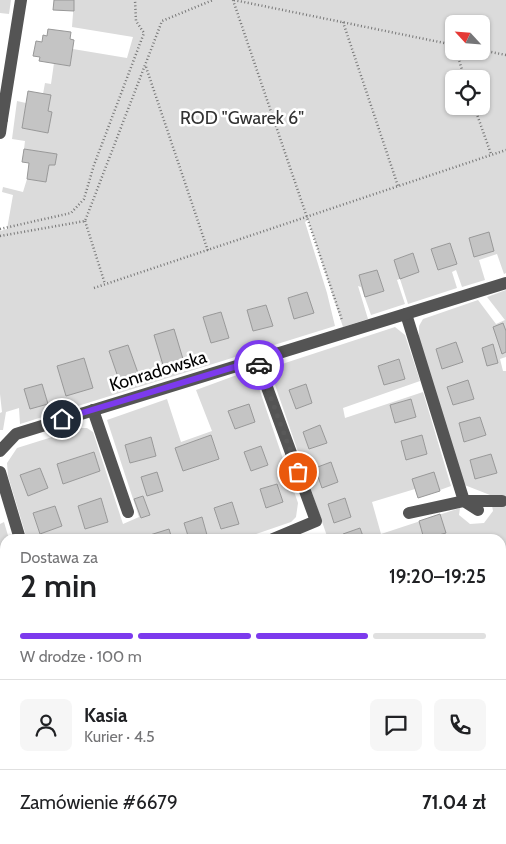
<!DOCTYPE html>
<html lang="pl">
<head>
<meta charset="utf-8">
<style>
  :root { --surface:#fff; --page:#f6f6f6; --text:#202124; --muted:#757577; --line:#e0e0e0; --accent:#7c3aed }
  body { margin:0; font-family:Cabin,sans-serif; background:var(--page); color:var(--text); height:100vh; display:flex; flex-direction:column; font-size:19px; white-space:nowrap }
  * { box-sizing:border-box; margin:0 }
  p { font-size:16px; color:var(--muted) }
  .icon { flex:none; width:28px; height:28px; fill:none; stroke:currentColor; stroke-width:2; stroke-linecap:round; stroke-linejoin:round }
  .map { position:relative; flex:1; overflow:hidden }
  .drawer { position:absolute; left:0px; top:534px; width:506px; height:311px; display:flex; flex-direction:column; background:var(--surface); border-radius:15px 15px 0 0; box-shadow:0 1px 4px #0004 }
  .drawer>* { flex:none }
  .needle { width:32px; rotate:296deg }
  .fabs { position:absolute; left:445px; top:15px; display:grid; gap:10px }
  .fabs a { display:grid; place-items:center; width:45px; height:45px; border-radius:8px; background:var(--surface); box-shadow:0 1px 4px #0004; font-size:25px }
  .pin { position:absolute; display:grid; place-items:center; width:42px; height:42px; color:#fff; margin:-21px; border:2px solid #fff; border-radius:50%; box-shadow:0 1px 5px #0007 }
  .courier { position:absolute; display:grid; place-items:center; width:50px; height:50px; margin:-25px; border:4px solid #7c3aed; border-radius:50%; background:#fff; color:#222; box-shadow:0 1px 6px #0007 }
  .headline em { font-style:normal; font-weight:600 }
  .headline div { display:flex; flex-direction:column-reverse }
  .headline { display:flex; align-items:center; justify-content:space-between; height:85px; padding:0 20px }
  h1 { font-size:32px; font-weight:600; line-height:38px }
  .bar { display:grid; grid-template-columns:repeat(4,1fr); gap:8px 5px; align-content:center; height:60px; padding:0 20px }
  .bar i { height:6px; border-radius:4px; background:var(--line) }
  .bar .selected { background:var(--accent) }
  .bar p { grid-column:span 4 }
  .line { display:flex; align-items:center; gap:12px; padding:0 20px; border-top:1px solid var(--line) }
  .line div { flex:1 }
  .round { display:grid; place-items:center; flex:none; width:52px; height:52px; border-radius:8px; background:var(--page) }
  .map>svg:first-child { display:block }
</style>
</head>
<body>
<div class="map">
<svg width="506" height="844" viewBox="0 0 506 844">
  <rect width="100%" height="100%" fill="#fff"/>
  <g fill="#dbdbdb" fill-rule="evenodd">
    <polygon points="0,0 11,0 9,14 0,13"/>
    <path d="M74 0H506V273L504 274 497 254 479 260 485 280 462 287 456 270 452 272 457 288 408 304 400 279 397 280 405 304 371 315 361 287 358 286 368 319 343 327 308 220 305 222 327 293 335 326 20 424 19 408 6 412 3 430H0V413L2 412 0 394V231L7 229 13 195 2 192 3 187 23 192 27 179 46 182 49 165H55L57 154 24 149 25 141 12 139 17 101 26 103 22 128 48 133 52 112 48 111 51 96 43 94 45 83 51 84 54 63 70 66 73 49 127 58 133 37 72 27ZM454 24H481V51H454ZM454 79H481V106H454ZM450 243 457 264 438 270 431 249ZM413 253 419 272 400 278 394 260ZM377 270 384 291 365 296 359 276ZM307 292 313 313 294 319 288 298ZM266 305 273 326 253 331 247 310ZM221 312 229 338 211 343 203 318ZM174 330 183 359 163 365ZM128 345 138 373 119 380 109 351ZM84 358 93 388 57 366ZM42 384 48 404 24 389Z"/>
    <path d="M506 290V357L500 359 503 371H506V587L501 589V539H493L492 537 484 539H364L360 528 343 534 345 539H328L274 382 272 373 276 366 395 327 405 335 420 381 343 408 345 418 423 392 451 486 418 498 415 489 372 502 381 534 460 508 459 515 470 524 484 523 493 511 490 495 462 484 419 338V326L423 319 478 300 496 324 505 320 487 297ZM456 342 462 362 442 368 436 349ZM399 359 405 378 384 385 378 366ZM468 381 474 399 453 405 447 387ZM306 384 312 403 296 409 289 390ZM411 399 416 417 395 423 390 405ZM480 417 486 435 465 442 459 424ZM320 425 327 443 309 449 303 432ZM422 435 427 454 406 460ZM491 454 497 473 476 479 470 460ZM331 462 338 482 322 487 315 468ZM344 498 351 516 334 522 328 504Z"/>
    <path d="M245 372 254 379 259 388 298 503 296 517 291 522 242 539H195L207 535 202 517 184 523 189 539H172L150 535 151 539H27L8 476 7 463 17 448 81 428H87L93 432 123 524 139 517 107 420 167 399 181 442 212 431 196 390ZM228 411 255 422 235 429ZM211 435 219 459 183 471 175 448ZM150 437 156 456 130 463 125 445ZM261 446 268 465 251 471 244 452ZM93 452 100 471 63 484 57 464ZM40 468 48 488 28 496 20 475ZM277 484 283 502 266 508 260 489ZM143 496 150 515 141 518 134 499ZM101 499 108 522 85 529 78 506ZM232 502 238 524 221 529 214 508ZM55 506 62 526 40 534 33 513Z"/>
    <polygon points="4,522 9,539 5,539 5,557 0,557 0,524"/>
    <polygon points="5,675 5,719 0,721 0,688"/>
    <polygon points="506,715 506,749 501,750 501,717"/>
    <polygon points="0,737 2,742 5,742 5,775 3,775 0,771"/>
    <polygon points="501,765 506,768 506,844 434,844 429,840 501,840"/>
    <polygon points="30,840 68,840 69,841 66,842 66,844 30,844"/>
    <polygon points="181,840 215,840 205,844 175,844 182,842"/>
    <polygon points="228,840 268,840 261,844 228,844"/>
    <polygon points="277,840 333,840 331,844 270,844"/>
    <polygon points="346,840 395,840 384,844 343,844"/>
  </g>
  <g fill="#c4c4c4" stroke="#989898">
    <polygon points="54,0 74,0 74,11 53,10"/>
    <polygon points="48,29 71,32 70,39 74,40 70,66 39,61 40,57 33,56 36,41 42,42 43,35 47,36"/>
    <polygon points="28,91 51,95 48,111 52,112 48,133 22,128"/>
    <polygon points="24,149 57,154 55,165 49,165 46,182 27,179 29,163 22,162"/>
    <polygon points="489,232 494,251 474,257 469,238"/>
    <polygon points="450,243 457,264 438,270 431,249"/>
    <polygon points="413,253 419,272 400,279 394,260"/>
    <polygon points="377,270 384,291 365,297 359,275"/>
    <polygon points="307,292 314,313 294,319 288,298"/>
    <polygon points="266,305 273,326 253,331 247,310"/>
    <polygon points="221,312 229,338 211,343 203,317"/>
    <polygon points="503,323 506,331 506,352 502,354 493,327"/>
    <polygon points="174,329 183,359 163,365 154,335"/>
    <polygon points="456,342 463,362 442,369 436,349"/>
    <polygon points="493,344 498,363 487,366 482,348"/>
    <polygon points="128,345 138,373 119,380 109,351"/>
    <polygon points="84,358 93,388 66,396 57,366"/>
    <polygon points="399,359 405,379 384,385 378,366"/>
    <polygon points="468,380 474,399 453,405 447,387"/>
    <polygon points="42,384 48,404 30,409 24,389"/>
    <polygon points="306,384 312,403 296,409 289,390"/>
    <polygon points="411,399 416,417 395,423 390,405"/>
    <polygon points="249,404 255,422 235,429 228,411"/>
    <polygon points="480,417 486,435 464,442 459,423"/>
    <polygon points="320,425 327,443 309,449 303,432"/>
    <polygon points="211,435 219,459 183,471 175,448"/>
    <polygon points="422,435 427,454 406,460 401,441"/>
    <polygon points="151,437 156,456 130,463 125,445"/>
    <polygon points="261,446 268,465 251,471 244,452"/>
    <polygon points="94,452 100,471 63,484 57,464"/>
    <polygon points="491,454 497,473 475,479 470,460"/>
    <polygon points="331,462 338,482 322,488 315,468"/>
    <polygon points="40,468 48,488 28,496 20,475"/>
    <polygon points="157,472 163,491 147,496 141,477"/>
    <polygon points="434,472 440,491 418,498 412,479"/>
    <polygon points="277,484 283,502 266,508 260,489"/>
    <polygon points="143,496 150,515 141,518 134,499"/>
    <polygon points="101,498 108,522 85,529 78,506"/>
    <polygon points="345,498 351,517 334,523 328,504"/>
    <polygon points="232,502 239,524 221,529 214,508"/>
    <polygon points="55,506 62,526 40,534 33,513"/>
    <polygon points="440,514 446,533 424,539 419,521"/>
    <polygon points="202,517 207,535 195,539 189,539 184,523"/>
    <polygon points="360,528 364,539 345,539 343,534"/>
    <polygon points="169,529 172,539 151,539 150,535"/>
    <polygon points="506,690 506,715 501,717 501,692"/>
    <polygon points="5,719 5,742 2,743 0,737 0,721"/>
    <polygon points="116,840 181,840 182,842 175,844 118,844"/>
  </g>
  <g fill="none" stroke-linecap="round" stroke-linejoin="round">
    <g stroke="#767676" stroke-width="2.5" stroke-dasharray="1 2.5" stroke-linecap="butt">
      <polyline points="233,0 342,320"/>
      <polyline points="234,0 454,45"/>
      <polyline points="343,22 398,186"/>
      <polyline points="481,50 506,55"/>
      <polyline points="456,51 465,79"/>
      <polyline points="146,67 208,251"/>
      <polyline points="474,106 491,154"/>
      <polyline points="85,221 105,284"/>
      <polyline points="0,229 71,213 84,199 94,165 144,33 136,21 135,0"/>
      <polyline points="0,236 85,221 162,21 213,0"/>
      <polyline points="94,288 506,150"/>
      <polyline points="501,629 506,627"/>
      <polyline points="501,676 506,674"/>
      <polyline points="0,811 5,809"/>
      <polyline points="426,840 431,844"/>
      <polyline points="77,844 87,840"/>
      <polyline points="265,844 272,840"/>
      <polyline points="397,844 409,840"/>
    </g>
    <g stroke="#545454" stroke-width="12">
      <polyline points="0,118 2,119 21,0"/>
      <polyline points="0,133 2,119"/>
      <polyline points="406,314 464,501 478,510"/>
      <polyline points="257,360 316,521 273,539"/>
      <polyline points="93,410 128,512"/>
      <polyline points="0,451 16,434 506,283"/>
      <polyline points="0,472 20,539"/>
      <polyline points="409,513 464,501 502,501"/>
      <polyline points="501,609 506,606"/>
      <polyline points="501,654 506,652"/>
      <polyline points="0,668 5,656"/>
      <polyline points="0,789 5,787"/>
      <polyline points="0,831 5,829"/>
      <polyline points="27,840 28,844"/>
      <polyline points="223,844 223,840"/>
      <polyline points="337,844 340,840"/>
    </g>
  </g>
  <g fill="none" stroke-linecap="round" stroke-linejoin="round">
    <polyline stroke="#595959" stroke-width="5" stroke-dasharray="0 9" points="259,365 298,472"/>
    <polyline stroke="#7c3aed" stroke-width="6" points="62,419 257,360 259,365"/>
  </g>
  <g text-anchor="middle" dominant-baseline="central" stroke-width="5" stroke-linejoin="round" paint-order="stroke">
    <g font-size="18" fill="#323232" stroke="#fff">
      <text x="242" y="118">ROD "Gwarek 6"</text>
    </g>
    <g font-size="18" fill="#000" stroke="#fff">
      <text transform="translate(158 371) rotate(-17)">Konradowska</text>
    </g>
  </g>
</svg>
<div class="fabs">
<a><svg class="needle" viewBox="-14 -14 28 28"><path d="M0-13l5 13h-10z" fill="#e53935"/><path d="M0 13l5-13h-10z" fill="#757577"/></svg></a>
<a><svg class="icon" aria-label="locate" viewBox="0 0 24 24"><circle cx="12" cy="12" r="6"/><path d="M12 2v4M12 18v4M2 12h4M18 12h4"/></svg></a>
</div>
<div class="pin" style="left:298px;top:472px;background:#ea580c"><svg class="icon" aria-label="bag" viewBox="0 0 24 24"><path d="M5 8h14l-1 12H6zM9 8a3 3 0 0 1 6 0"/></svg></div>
<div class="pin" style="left:62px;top:419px;background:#1f2937"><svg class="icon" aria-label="home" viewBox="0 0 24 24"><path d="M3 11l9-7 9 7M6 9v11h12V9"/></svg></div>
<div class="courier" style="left:259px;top:365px"><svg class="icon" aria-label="car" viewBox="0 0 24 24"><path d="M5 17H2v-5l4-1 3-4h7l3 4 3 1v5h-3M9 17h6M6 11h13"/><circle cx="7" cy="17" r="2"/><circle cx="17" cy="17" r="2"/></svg></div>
<section class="drawer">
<div class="headline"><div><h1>2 min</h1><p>Dostawa za</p></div><em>19:20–19:25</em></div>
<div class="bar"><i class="selected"></i><i class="selected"></i><i class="selected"></i><i></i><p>W drodze · 100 m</p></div>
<div class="line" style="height:90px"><a class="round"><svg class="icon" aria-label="person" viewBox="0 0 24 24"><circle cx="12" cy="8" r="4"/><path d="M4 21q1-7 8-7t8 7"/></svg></a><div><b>Kasia</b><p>Kurier · 4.5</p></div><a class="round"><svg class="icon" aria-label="chat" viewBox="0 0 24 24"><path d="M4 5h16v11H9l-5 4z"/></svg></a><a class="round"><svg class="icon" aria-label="phone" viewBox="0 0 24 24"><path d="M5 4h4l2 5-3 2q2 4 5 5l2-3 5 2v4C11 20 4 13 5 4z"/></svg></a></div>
<div class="line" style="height:65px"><div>Zamówienie #6679</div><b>71.04 zł</b></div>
</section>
</div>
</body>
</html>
